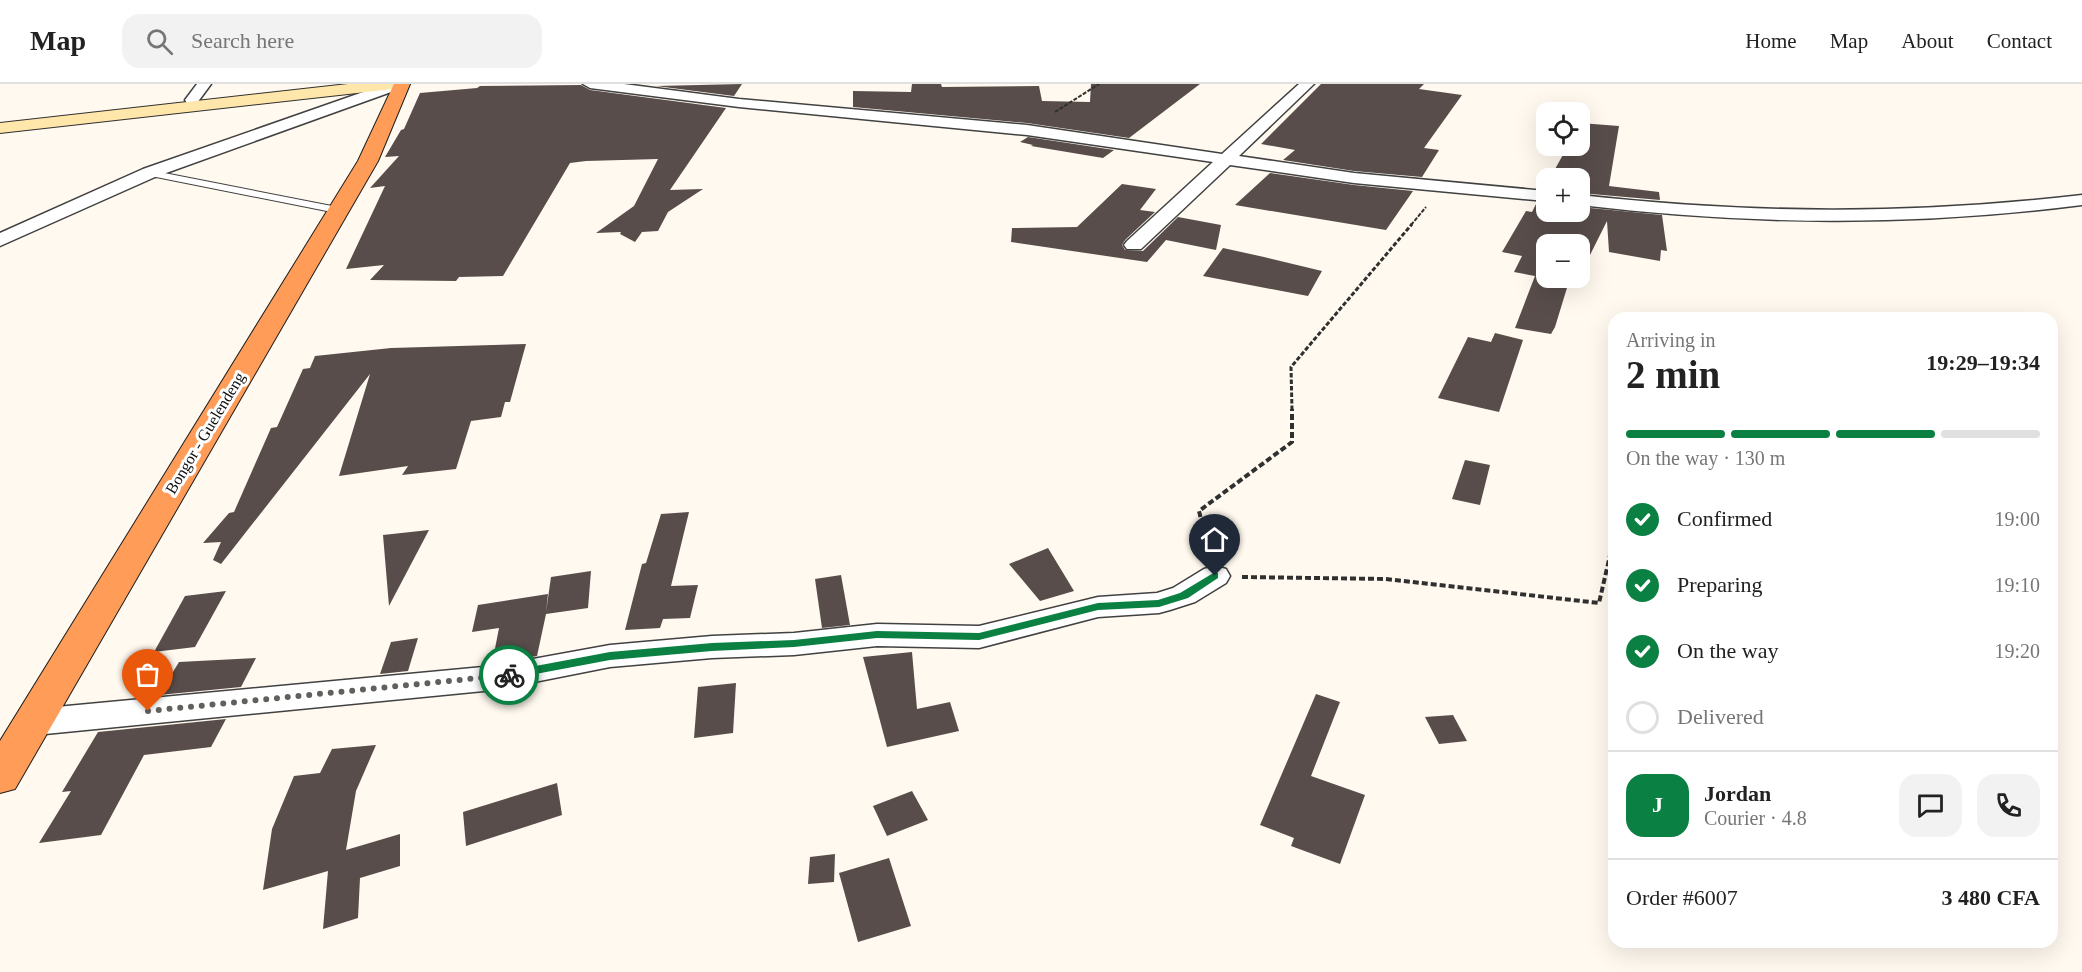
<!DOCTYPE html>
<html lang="en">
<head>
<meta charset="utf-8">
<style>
  :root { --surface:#fff; --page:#f2f2f2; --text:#222; --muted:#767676; --line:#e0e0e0; --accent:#0b8043 }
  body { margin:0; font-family:"Times New Roman",serif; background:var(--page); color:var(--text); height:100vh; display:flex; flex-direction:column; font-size:22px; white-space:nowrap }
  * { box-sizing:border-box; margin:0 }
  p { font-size:20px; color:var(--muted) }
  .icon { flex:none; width:33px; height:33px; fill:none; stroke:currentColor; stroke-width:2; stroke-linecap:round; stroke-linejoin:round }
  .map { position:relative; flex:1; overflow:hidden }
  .panel { position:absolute; left:1608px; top:228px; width:450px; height:636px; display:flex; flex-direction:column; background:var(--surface); border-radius:18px; box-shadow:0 6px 24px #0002 }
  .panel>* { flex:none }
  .tools { position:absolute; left:1536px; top:18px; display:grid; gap:12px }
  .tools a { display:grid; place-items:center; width:54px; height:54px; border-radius:12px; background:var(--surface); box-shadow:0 6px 24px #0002; font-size:30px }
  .pin { position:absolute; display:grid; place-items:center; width:51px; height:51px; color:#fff; margin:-62px -26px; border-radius:50% 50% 50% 0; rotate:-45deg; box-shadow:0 0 6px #0007 }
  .pin .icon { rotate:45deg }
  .courier { position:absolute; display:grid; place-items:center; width:60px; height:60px; margin:-30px; border:4px solid #0b8043; border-radius:50%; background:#fff; color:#222; box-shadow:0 2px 8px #0007 }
  .headline em { font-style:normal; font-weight:700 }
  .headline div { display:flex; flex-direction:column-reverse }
  .headline { display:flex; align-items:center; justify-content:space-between; height:102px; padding:0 18px }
  h1 { font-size:39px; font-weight:700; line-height:45px }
  .bar { display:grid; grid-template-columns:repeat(4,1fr); gap:9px 6px; align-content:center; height:72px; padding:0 18px }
  .bar i { height:8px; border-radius:4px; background:var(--line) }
  .bar .active { background:var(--accent) }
  .bar p { grid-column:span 4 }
  .line { display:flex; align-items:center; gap:15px; padding:0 18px; border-top:2px solid var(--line) }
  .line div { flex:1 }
  .round { display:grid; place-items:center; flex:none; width:63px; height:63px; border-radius:18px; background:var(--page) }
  ol { padding:0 18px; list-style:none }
  li { display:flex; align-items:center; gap:18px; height:66px }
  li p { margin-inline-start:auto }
  li .icon { padding:6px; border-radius:50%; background:var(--accent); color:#fff; stroke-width:4 }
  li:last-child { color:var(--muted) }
  li i { width:33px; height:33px; border:3px solid var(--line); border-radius:50% }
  header { display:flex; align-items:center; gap:36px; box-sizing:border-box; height:84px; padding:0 30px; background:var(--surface); border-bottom:2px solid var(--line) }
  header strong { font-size:28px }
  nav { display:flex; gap:33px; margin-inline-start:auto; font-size:21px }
  .search { width:420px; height:54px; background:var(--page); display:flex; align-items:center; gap:15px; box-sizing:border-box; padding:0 21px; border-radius:18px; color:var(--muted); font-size:22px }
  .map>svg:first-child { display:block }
</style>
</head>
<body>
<header>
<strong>Map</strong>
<div class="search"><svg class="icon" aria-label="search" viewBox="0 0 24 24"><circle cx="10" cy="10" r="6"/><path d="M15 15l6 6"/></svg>Search here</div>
<nav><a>Home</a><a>Map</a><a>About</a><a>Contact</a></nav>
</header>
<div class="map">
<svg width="2082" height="888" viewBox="0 0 2082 888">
  <rect width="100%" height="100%" fill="#fff9ef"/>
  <g fill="#584d4a">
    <polygon points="742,0 734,12 656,2"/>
    <polygon points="912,0 941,0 942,3 1039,2 1042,17 1090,18 1091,0 1200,0 1129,54 1027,39 853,23 853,7 911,8"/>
    <polygon points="1321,0 1424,0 1419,5 1462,11 1424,64 1439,66 1422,93 1354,87 1283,76 1295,66 1261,60"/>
    <polygon points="581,1 590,6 726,24 670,106 703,105 668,128 658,147 642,148 635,158 620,150 621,148 596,149 634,122 658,75 586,77 570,79 503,192 459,193 456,197 370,196 384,181 346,185 385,102 370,104 399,72 385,73 401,46 404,45 420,9 477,4 480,2"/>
    <polygon points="1580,39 1619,42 1609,102 1659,108 1660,116 1580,109 1580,94 1550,94 1564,69 1570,70 1572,62 1580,62"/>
    <polygon points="1028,53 1114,66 1103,74 1031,62 1033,61 1020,58"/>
    <polygon points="1270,89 1354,101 1413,107 1386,146 1235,121"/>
    <polygon points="1122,100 1156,105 1140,126 1155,128 1125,156 1122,161 1125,166 1143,167 1178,133 1221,141 1216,166 1166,156 1147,178 1011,158 1012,144 1077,143"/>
    <polygon points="1537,118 1546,119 1546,128 1580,128 1580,123 1662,131 1667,167 1661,166 1660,177 1609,168 1607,137 1588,175 1580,173 1580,160 1546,160 1546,194 1570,194 1555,243 1551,250 1515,244 1535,192 1514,188 1522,172 1502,168 1526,127 1532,128"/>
    <polygon points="1223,164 1264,173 1322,187 1308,212 1203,192"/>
    <polygon points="1495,249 1523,256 1499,328 1438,314 1468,253 1491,258"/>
    <polygon points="526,260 510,318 505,318 501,333 471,337 456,385 402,391 408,382 339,392 370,290 221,480 213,476 221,458 203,459 229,429 234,428 271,344 277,343 303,285 310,284 315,272 391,264"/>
    <polygon points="1465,376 1490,381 1480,421 1452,415"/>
    <polygon points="689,428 671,502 698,501 690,534 663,535 660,544 625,546 642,480 646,479 661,430"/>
    <polygon points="429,446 389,522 383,451"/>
    <polygon points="1048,464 1074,507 1040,517 1009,480"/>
    <polygon points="591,487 588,524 546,530 537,572 492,580 499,544 472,548 478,521 548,510 546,528 551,493"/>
    <polygon points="841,491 850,541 822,544 815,495"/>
    <polygon points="226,507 195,563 154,568 185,512"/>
    <polygon points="418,554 408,587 380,590 391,558"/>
    <polygon points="912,568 917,625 950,618 959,647 887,663 863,573"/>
    <polygon points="256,574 241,603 159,611 179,578"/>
    <polygon points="736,599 733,649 694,654 698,603"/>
    <polygon points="1316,610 1340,618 1311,692 1365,711 1340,780 1291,762 1294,754 1260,741"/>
    <polygon points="1453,631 1467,657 1439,660 1425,633"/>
    <polygon points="226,635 211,663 144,671 101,751 39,759 71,707 62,708 98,648"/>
    <polygon points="376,661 356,707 346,766 400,750 400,782 360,794 358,834 323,845 328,787 263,806 272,745 294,692 320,689 332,665"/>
    <polygon points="557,699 562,731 466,762 463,728"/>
    <polygon points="912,707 928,736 887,752 873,722"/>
    <polygon points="835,770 834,798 808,800 810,773"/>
    <polygon points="889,774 911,842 858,858 839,789"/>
  </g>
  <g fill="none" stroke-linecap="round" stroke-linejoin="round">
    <g stroke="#414141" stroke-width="2">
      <polygon id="service" points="149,86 337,123 342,126 337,129 146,91 144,89"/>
    </g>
    <g stroke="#414141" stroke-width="3">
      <g id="minor">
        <polygon points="197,0 211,0 197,19 187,19 185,16"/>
        <polygon points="386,0 407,0 405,3 155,93 0,162 0,149 143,85"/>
        <polygon points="583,0 624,0 739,15 1027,41 1222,70 1299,0 1314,0 1239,72 1354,89 1546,107 1546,117 1354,99 1230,81 1141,165 1127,165 1124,161 1127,157 1213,78 1027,51 739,23 590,4"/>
        <path d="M1580 111C1751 130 1911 131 2082 111V121C1911 143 1751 141 1580 121Z"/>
        <polygon points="1215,482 1226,485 1230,492 1226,499 1195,518 1170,526 1159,529 1098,533 979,564 877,562 794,571 712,574 610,583 494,606 35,651 23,647 18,638 23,629 35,625 494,582 610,561 712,552 794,549 877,540 979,542 1098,513 1157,509 1173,504 1204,485"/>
      </g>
    </g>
    <g stroke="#303030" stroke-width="2">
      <polygon id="secondary" points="348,0 401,0 393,5 0,49 0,39"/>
    </g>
    <g stroke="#1f1f1f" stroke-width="2">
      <polygon id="trunk" points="394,0 410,0 378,77 15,705 0,709 0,657 358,77"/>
    </g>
    <g stroke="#303030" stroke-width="2" stroke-dasharray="4 1.5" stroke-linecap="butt">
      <polyline points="1055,28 1099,0"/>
      <polyline points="1411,141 1426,123"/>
    </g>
    <polyline stroke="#303030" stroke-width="3" stroke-dasharray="4.5 2" stroke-linecap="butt" points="1292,326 1291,283 1412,140"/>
    <g stroke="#303030" stroke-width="4" stroke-dasharray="6 3" stroke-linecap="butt">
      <polyline points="1209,468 1199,427 1292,358 1292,325"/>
      <polyline points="1242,493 1386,495 1599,519 1614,454"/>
    </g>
    <use href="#service" fill="#fff" fill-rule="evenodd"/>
    <use href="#minor" fill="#fff" fill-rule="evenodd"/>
    <use href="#secondary" fill="#ffe6aa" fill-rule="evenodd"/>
    <use href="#trunk" fill="#fe9c58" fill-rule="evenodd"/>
  </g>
  <polygon fill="#0b8043" points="1215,488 1218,489 1218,494 1188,514 1159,523 1098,526 979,556 877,554 794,563 712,567 610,576 509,595 503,591 509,587 610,568 712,559 794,556 877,547 979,549 1098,519 1158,516 1180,509"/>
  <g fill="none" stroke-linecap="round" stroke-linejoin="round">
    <polyline stroke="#62605d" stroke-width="6" stroke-dasharray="0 10.8" points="148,627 509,591"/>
  </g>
  <g text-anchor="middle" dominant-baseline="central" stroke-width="6" stroke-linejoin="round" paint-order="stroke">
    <g font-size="16" fill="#0e0e0e" stroke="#fff">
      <text transform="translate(205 349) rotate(-59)">Bongor - Guelendeng</text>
    </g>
  </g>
</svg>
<div class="tools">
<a><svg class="icon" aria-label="locate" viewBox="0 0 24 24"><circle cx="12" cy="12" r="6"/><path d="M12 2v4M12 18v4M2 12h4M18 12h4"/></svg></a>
<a>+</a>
<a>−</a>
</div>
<div class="pin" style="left:148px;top:627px;background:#ea580c"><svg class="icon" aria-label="bag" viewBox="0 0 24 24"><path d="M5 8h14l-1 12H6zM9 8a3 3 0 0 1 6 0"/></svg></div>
<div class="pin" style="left:1215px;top:492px;background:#1f2937"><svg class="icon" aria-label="home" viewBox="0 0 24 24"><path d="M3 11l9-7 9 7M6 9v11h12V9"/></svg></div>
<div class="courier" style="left:509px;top:591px"><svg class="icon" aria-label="bike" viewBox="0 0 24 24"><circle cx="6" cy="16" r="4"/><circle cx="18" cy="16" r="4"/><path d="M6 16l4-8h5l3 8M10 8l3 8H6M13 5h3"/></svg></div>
<section class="panel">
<div class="headline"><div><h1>2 min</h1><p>Arriving in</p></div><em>19:29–19:34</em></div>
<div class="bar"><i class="active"></i><i class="active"></i><i class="active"></i><i></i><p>On the way · 130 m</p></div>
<ol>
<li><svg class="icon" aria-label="check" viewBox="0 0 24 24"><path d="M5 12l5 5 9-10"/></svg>Confirmed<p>19:00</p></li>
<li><svg class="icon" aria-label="check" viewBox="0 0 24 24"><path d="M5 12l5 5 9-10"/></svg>Preparing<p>19:10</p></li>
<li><svg class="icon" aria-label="check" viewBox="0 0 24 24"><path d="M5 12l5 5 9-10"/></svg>On the way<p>19:20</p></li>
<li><i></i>Delivered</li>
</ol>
<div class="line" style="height:108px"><b class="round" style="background:var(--accent);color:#fff">J</b><div><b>Jordan</b><p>Courier · 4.8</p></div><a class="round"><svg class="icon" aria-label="chat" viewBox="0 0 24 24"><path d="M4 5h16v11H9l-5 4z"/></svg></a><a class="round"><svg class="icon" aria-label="phone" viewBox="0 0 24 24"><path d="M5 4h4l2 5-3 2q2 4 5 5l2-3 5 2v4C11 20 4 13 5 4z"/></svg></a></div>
<div class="line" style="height:78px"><div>Order #6007</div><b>3 480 CFA</b></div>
</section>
</div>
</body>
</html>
